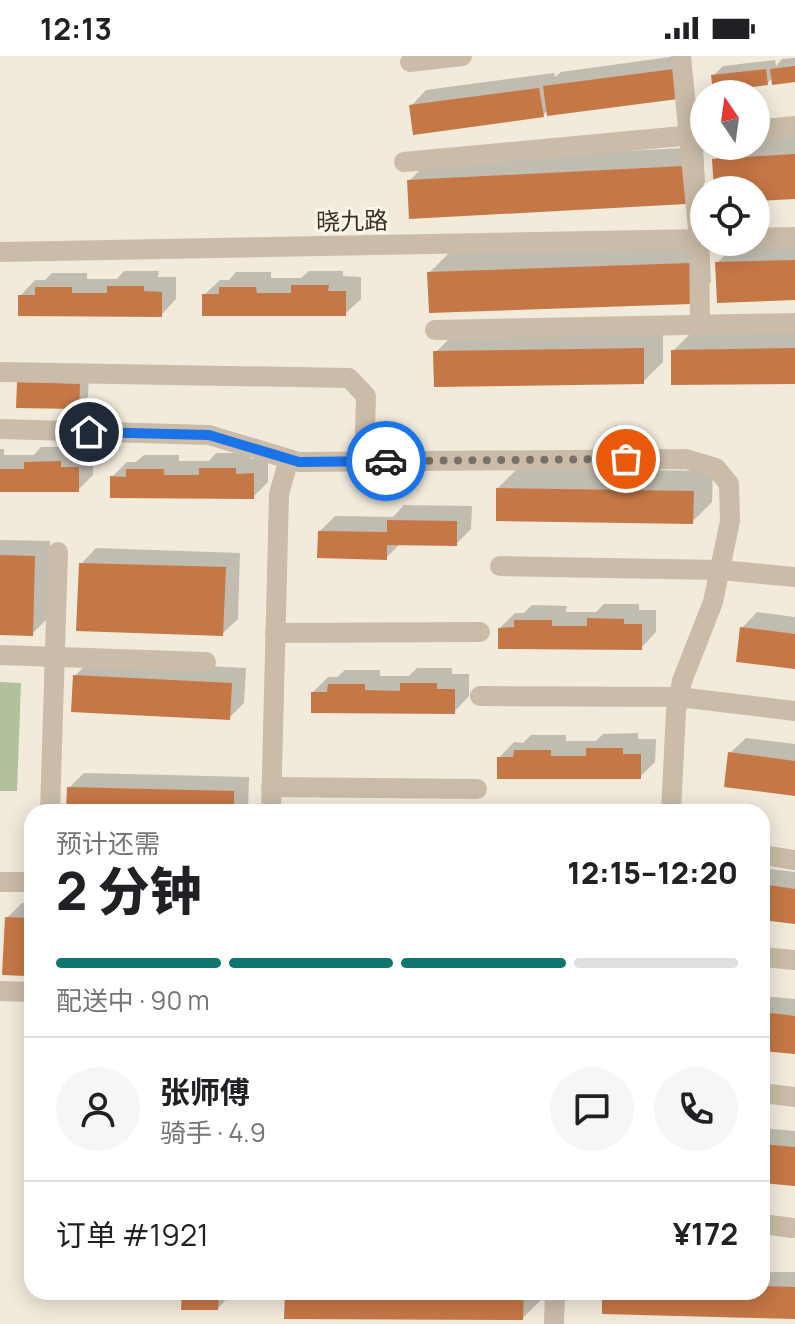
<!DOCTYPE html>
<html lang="zh">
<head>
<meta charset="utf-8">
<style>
  :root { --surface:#fff; --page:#f6f6f6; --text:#202124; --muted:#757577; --line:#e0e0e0; --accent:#0f766e }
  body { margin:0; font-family:Manrope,"Noto Sans SC",sans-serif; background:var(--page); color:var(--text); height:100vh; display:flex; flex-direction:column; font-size:30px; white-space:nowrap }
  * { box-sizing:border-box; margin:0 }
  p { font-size:26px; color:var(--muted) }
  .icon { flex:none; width:44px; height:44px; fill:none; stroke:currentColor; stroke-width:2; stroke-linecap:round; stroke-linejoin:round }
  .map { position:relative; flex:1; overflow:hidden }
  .details { position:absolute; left:24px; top:748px; width:746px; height:496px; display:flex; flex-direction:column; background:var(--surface); border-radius:24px; box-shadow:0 4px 20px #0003 }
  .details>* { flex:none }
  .needle { width:52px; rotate:347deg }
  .tools { position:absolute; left:690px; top:24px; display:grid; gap:16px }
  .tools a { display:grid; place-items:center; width:80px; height:80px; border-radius:50%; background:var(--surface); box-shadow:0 4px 20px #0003; font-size:40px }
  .pin { position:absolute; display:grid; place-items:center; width:68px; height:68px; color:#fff; margin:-34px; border:4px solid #fff; border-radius:50%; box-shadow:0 2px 8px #0007 }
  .courier { position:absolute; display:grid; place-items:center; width:80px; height:80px; margin:-40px; border:6px solid #1a73e8; border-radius:50%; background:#fff; color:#222; box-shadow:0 2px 10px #0007 }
  .overview em { font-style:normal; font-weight:800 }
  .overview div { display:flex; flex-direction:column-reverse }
  .overview { display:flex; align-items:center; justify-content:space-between; height:136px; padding:0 32px }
  h1 { font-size:52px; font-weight:800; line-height:60px }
  .bar { display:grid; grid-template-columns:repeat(4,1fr); gap:12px 8px; align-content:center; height:96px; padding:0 32px }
  .bar i { height:10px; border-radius:6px; background:var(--line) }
  .bar .current { background:var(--accent) }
  .bar p { grid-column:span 4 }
  .line { display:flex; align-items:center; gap:20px; padding:0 32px; border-top:2px solid var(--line) }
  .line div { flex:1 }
  .round { display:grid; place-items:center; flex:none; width:84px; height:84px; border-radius:42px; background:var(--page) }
  .status { display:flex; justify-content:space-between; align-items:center; height:56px; padding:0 40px; background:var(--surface); direction:ltr }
  .status svg { height:22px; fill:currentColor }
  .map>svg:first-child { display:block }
</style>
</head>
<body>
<div class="status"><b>12:13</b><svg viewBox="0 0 49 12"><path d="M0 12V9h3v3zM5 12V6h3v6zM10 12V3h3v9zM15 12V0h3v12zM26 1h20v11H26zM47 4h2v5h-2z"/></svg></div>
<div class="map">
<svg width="795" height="1268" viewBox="0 0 795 1268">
  <rect width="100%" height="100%" fill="#f2ebdc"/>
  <polygon fill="#b0c19c" points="0,626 21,627 17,735 0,735"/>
  <g fill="#0003">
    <polygon points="677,0 692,26 548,54 543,59 411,50 426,34 554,17 555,21 561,16"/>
    <polygon points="795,2 795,24 773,21 767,28 713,20 723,10 775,4 776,10 782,3"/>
    <polygon points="795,80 795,141 756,143 756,134 716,134 714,104 728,90 756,90 756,82"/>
    <polygon points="703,91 705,126 685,146 409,125 429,105"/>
    <polygon points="795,185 795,242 717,207 737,187"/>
    <polygon points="709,188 711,226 691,246 429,217 450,196"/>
    <polygon points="124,215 159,215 158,221 176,221 176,243 161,259 20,240 35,224 45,224 52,217 87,217 87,223 117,223"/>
    <polygon points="309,215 343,215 343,220 361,221 361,243 345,258 204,239 220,224 229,224 236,216 271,216 271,222 301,222"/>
    <polygon points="663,273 663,306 643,326 436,296 456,276"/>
    <polygon points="795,273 795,326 673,295 693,275"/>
    <polygon points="89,318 88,341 78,351 19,327"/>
    <polygon points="41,391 76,391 76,397 93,397 93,419 78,434 0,434 0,393 4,393 4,399 34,399"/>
    <polygon points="216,397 251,397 250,403 268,403 268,426 253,441 112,421 127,406 136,406 144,399 179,399 179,405 209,405"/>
    <polygon points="518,412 713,415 712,446 692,466 498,432"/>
    <polygon points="404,449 472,450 471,473 456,488 401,487 386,502 320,475 335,460 393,461"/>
    <polygon points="0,484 50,485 47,563 32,578 0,577"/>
    <polygon points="96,492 240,497 238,563 222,578 81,508"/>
    <polygon points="604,548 639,548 639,554 656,554 656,576 641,592 500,572 515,557 524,557 532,549 567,550 566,556 596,556"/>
    <polygon points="757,556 795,561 795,611 742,572"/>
    <polygon points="90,604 246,612 244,647 229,662 75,620"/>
    <polygon points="417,612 452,612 452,618 469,618 469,640 454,656 313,636 328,621 337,621 345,614 380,614 380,620 409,620"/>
    <polygon points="638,677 638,683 656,683 655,706 640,721 499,702 514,686 523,687 531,679 566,679 566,685 596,685 603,678"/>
    <polygon points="746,682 795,688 795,738 730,697"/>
    <polygon points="84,717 249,721 248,755 68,756 69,732"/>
    <polygon points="762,812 795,816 795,866 762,862"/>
    <polygon points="22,847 32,847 32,911 25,918 7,862"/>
    <polygon points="762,940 795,943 795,996 762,993"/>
    <polygon points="762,1072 795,1075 795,1128 762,1125"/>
    <polygon points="762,1216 795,1216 795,1261 604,1236 762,1236"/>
    <polygon points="184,1236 228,1236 228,1242 218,1252"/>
    <polygon points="287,1236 543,1236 543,1242 523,1262"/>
  </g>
  <g fill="#c67746">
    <polygon points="795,10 795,26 772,29 770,13"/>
    <polygon points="674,13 678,43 547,60 543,30"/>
    <polygon points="766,13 768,29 713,36 711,19"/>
    <polygon points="539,32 544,61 413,79 409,49"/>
    <polygon points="795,98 795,143 756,145 756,134 714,134 712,103"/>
    <polygon points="684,110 686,148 409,163 407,124"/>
    <polygon points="795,204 795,244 717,247 715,206"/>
    <polygon points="690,207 691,248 429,257 427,216"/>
    <polygon points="291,229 329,229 328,235 346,235 346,260 202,260 202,238 219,238 219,231 256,231 257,237 291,237"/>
    <polygon points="107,230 144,230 144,235 162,236 162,261 18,260 18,239 35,239 35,231 72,231 72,237 107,237"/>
    <polygon points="644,292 644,328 434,331 433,295"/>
    <polygon points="795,292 795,328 671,329 671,294"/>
    <polygon points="17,326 80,328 79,353 16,352"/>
    <polygon points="61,405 61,411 79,411 79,436 0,436 0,413 24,413 24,406"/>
    <polygon points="199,412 236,412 236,418 254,417 254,443 110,442 110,420 126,421 126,413 164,413 164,419 199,419"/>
    <polygon points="496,432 694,435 693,468 496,465"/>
    <polygon points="387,464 457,465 457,490 387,489 387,504 317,502 318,475 387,476"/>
    <polygon points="0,499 35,500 33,580 0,579"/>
    <polygon points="79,507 226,511 223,580 76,575"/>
    <polygon points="587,562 624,563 624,568 642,568 642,594 498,593 498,572 514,571 514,564 552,564 552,570 587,570"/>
    <polygon points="740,571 795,578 795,613 736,606"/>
    <polygon points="73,619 232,627 230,664 71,656"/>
    <polygon points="400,627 437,627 437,633 455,633 455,658 311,657 311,636 327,636 328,628 365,628 365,634 400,635"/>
    <polygon points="586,692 623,692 623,698 641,698 641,723 497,723 497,701 513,701 514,694 551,694 551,700 586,700"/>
    <polygon points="728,696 795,705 795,740 724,731"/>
    <polygon points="67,731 234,735 234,756 66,756"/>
    <polygon points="762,828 795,833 795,868 762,864"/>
    <polygon points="5,861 29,862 26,920 2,919"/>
    <polygon points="762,956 795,960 795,998 762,995"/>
    <polygon points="762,1088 795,1091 795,1130 762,1127"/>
    <polygon points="762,1230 795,1231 795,1263 602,1258 602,1236 762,1236"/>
    <polygon points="182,1236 219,1236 218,1254 181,1254"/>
    <polygon points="285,1236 524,1236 523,1264 284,1263"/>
  </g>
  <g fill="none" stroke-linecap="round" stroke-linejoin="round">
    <g stroke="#cabca8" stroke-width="20">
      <polyline points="681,0 699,183 700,267"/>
      <polyline points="410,6 462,0"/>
      <polyline points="756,74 795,70"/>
      <polyline points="404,106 704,78"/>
      <polyline points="756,182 795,181"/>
      <polyline points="0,196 704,183"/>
      <polyline points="435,274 795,267"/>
      <polyline points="0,316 349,322 366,340 364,405"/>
      <polyline points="0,373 209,379 299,406 686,403 716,412 729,428 730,465 713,546 682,625 676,655 671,756"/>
      <polyline points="500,510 720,514 795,521"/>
      <polyline points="275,577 480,576"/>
      <polyline points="0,599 206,606"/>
      <polyline points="480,640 679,641 795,655"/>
      <polyline points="271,731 477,733"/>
      <polyline points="50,756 58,496"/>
      <polyline points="271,756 279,438 289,403"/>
      <polyline points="762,799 795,804"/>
      <polyline points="0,826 32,826"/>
      <polyline points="762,901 795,904"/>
      <polyline points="0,935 32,936"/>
      <polyline points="762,1037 795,1041"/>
      <polyline points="762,1168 793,1172"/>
      <polyline points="554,1268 555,1236"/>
    </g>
  </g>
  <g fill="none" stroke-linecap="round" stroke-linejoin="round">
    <polyline stroke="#787167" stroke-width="8" stroke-dasharray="0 14.4" points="386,405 626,403"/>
    <polyline stroke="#1a73e8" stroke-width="10" points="89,376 209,379 299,406 386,405"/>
  </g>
  <g text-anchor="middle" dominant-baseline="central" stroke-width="6" stroke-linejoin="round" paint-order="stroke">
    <g font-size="24" fill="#372f28" stroke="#faf4e9">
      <text transform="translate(352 164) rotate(-1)">晓九路</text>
    </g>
  </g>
</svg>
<div class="tools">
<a><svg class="needle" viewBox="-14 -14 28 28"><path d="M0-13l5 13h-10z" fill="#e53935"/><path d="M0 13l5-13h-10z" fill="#757577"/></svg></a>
<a><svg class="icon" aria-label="locate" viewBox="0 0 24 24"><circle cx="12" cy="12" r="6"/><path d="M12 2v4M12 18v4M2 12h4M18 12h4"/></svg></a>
</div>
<div class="pin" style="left:626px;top:403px;background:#ea580c"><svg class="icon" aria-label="bag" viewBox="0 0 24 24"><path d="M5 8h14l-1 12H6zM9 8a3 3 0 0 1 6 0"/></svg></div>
<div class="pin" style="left:89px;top:376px;background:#1f2937"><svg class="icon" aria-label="home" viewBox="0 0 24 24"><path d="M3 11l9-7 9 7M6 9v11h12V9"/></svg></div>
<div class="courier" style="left:386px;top:405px"><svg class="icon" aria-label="car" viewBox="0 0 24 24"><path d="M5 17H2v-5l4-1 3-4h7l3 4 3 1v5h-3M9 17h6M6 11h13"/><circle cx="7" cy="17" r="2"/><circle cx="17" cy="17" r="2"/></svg></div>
<section class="details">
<div class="overview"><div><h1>2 分钟</h1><p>预计还需</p></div><em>12:15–12:20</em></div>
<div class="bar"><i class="current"></i><i class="current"></i><i class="current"></i><i></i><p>配送中 · 90 m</p></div>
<div class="line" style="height:144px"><a class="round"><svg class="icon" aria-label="person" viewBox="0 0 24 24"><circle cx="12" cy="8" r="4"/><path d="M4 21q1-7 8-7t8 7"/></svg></a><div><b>张师傅</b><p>骑手 · 4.9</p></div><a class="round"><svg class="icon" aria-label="chat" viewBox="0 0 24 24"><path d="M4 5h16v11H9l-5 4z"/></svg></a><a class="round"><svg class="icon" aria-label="phone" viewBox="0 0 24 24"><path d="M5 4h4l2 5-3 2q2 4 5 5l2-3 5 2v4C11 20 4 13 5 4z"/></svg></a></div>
<div class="line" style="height:104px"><div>订单 #1921</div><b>¥172</b></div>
</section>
</div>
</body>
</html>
